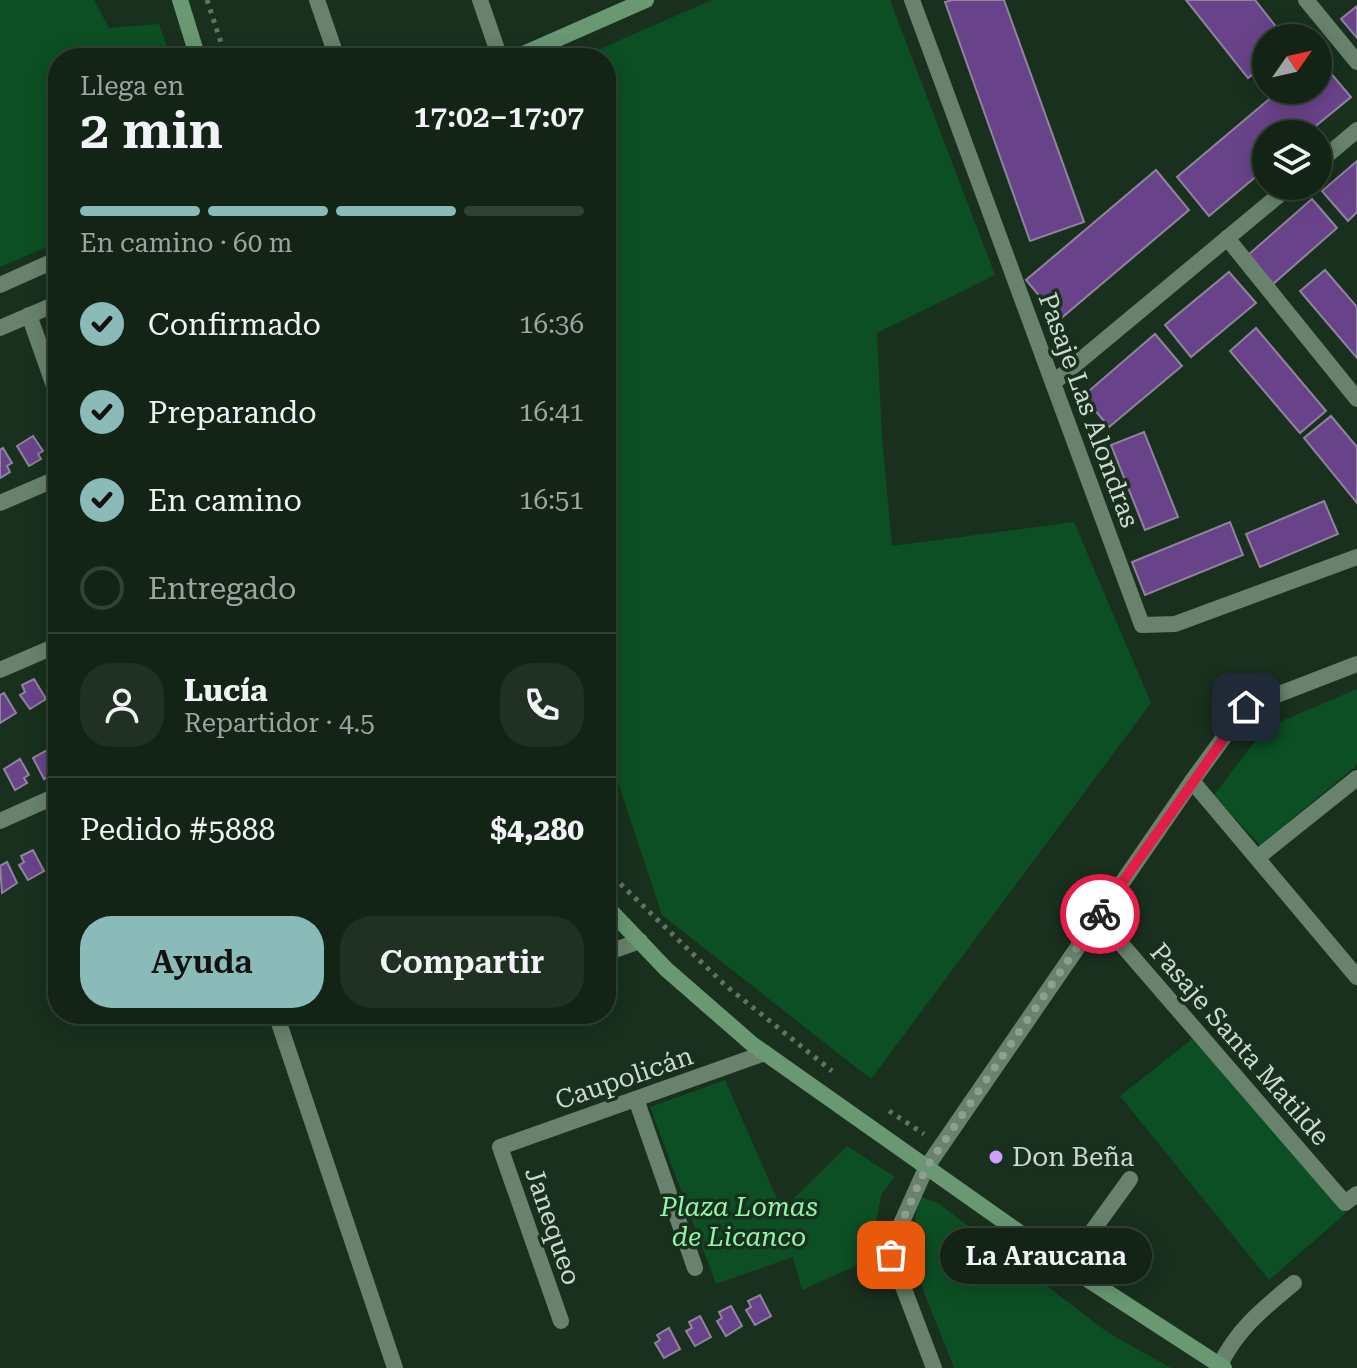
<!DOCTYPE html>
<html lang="es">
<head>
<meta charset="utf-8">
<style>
  :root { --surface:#132416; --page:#203023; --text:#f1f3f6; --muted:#9da4a1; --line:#324135; --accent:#8bbbb9 }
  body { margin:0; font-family:"Roboto Serif",serif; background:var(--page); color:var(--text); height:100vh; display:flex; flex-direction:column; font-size:30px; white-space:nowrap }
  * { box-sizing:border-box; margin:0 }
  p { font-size:26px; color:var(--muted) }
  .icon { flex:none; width:44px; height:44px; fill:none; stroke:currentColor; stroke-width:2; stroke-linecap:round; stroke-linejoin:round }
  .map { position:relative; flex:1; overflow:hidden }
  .sheet { position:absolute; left:48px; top:48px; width:568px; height:976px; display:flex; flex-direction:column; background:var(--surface); border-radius:32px; box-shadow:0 4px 20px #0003,0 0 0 2px var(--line) }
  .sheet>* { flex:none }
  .needle { width:52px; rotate:56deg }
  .buttons { position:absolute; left:1252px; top:24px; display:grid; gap:16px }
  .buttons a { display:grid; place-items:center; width:80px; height:80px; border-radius:50%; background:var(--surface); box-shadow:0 4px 20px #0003,0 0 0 2px var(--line); font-size:40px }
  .pin { position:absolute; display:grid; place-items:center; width:68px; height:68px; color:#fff; margin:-34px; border-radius:16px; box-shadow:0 4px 12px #0006 }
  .courier { position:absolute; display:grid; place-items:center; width:80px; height:80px; margin:-40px; border:6px solid #e11d48; border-radius:50%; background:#fff; color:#222; box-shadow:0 2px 10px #0007 }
  .bubble { position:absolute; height:56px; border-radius:28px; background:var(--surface); box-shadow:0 4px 20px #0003,0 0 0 2px var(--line); font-size:26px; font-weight:600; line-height:56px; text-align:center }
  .headline em { font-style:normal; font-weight:600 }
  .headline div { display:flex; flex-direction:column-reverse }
  .headline { display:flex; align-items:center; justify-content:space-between; height:136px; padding:0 32px }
  h1 { font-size:52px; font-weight:600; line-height:60px }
  .bar { display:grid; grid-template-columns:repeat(4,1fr); gap:12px 8px; align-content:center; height:96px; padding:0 32px }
  .bar i { height:10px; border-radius:6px; background:var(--line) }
  .bar .selected { background:var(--accent) }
  .bar p { grid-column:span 4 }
  .line { display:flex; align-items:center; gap:20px; padding:0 32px; border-top:2px solid var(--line) }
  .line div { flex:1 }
  .round { display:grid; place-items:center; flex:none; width:84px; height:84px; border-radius:32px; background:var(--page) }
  ol { padding:0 32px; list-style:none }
  li { display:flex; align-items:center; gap:24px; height:88px }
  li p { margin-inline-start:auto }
  li .icon { padding:8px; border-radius:50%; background:var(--accent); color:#111; stroke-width:4 }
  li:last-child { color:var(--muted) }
  li i { width:44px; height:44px; border:4px solid var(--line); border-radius:50% }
  .action { display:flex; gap:16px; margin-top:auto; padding:16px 32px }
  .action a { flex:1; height:92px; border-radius:32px; background:var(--accent); color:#111; font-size:32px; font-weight:600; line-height:92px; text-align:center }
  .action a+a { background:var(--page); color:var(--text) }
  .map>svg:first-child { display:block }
</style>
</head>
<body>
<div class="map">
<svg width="1357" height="1368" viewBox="0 0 1357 1368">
  <rect width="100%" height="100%" fill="#19301e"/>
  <g fill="#0c4f24">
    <polygon points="0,0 94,0 109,28 159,24 171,58 58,58 58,242 0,267"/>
    <polygon points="712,0 890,0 995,275 877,333 882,438 892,546 1074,522 1151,703 871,1079 662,915 606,746 606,58 579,58"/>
    <polygon points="1357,689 1357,765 1260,845 1214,795 1265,728"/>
    <polygon points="1196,1036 1346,1213 1269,1280 1120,1096"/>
    <polygon points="725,1080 782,1210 847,1146 895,1177 881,1195 869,1260 802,1290 793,1257 716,1284 650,1107"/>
    <polygon points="919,1196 938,1203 1107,1332 1171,1368 954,1368 914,1267 910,1251"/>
  </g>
  <g fill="#69438a" stroke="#90839e" stroke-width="2">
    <polygon points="952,0 1004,0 1084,222 1030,241 945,2"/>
    <polygon points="1186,0 1255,0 1285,38 1266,38 1266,64 1248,78"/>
    <polygon points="1357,6 1357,38 1341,19"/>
    <polygon points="1318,58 1351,97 1306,134 1266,134 1266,168 1209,216 1177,177 1280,90 1318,90"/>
    <polygon points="1357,161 1357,212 1348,221 1322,191"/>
    <polygon points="1156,170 1189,210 1059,320 1026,280"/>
    <polygon points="1312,199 1337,228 1273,284 1248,255"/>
    <polygon points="1325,270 1357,307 1357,358 1300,291"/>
    <polygon points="1229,272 1256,303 1191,357 1165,325"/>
    <polygon points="1256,328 1326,411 1300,433 1230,351"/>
    <polygon points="1155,334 1182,366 1109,427 1083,396"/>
    <polygon points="1331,416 1357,447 1357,503 1304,438"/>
    <polygon points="1144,432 1178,517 1145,530 1111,445"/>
    <polygon points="33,436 43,451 38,454 41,459 29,466 17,446"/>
    <polygon points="3,448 12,463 7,466 10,472 0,478 0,450"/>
    <polygon points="1324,501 1338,534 1260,567 1246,534"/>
    <polygon points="1230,522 1243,555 1145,595 1132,562"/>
    <polygon points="34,679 46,699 30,709 20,695 25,692 22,685"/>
    <polygon points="4,693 16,713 0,723 0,695"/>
    <polygon points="49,749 58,764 53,767 56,772 44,779 33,758"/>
    <polygon points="20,759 29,775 24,778 27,783 15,790 4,769"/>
    <polygon points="58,839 58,867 57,867 48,852 53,849 50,843"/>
    <polygon points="33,850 44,871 28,880 19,865 24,862 21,856"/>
    <polygon points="7,862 17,883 2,893 0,866"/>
    <polygon points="760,1295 771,1316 755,1325 746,1310 751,1307 748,1301"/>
    <polygon points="731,1306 742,1326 726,1336 717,1321 722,1318 719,1312"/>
    <polygon points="700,1316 711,1337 695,1346 686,1331 692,1328 689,1322"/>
    <polygon points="669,1328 680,1349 664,1358 655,1343 660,1340 657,1335"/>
  </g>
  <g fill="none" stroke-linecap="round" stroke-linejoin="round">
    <g stroke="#617464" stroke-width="5" stroke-dasharray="4 6" stroke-linecap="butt">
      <polyline points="207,0 226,58"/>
      <polyline points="606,870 725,985 832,1071"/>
      <polyline points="889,1111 924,1134"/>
    </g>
    <g stroke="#68826d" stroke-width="16">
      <polyline points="317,0 337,58"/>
      <polyline points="480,0 500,58"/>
      <polyline points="912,0 1142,625 1175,624 1357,557"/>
      <polyline points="1306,0 1357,62"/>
      <polyline points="1318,163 1357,130"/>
      <polyline points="1227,238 1357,399"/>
      <polyline points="29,315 58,397"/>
      <polyline points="1053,383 1290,186"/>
      <polyline points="0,503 58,478"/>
      <polyline points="0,670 58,645"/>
      <polyline points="1192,781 1357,977"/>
      <polyline points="0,821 58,795"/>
      <polyline points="1257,858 1357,778"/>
      <polyline points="1098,917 1345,1203 1357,1194"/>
      <polyline points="606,953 640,941"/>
      <polyline points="276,1014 395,1368"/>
      <polyline points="636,1099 695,1268"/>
      <polyline points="1067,1266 1130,1179"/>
      <polyline points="561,1321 500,1147 765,1053"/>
      <path d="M1220 1365C1237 1329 1264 1308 1294 1283"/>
      <polyline points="934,1368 891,1255 892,1244 926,1168 1192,781 1246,707 1357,664"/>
    </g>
    <g stroke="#68826d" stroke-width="16">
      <polyline points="0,285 58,259"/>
      <polyline points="0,328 58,303"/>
    </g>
    <g stroke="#699873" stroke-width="16">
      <polyline points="180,0 198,58"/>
      <polyline points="514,58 646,0"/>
      <polyline points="606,906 666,969 752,1044 1067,1266 1224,1368"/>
    </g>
  </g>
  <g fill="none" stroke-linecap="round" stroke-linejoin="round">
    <polyline stroke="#8e9f91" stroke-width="8" stroke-dasharray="0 14.4" points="891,1255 892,1244 926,1168 1100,914"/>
    <polyline stroke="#e11d48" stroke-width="10" points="1100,914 1246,707"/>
  </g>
  <circle fill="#cf9eff" stroke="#19301e" stroke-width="3" cx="996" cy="1157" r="8"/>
  <g text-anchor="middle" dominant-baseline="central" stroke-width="7" stroke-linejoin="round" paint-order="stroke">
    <g font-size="26" fill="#cddbcf" stroke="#19301e">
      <text transform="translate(1089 410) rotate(70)">Pasaje Las Alondras</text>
      <text transform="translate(1240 1044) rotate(49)">Pasaje Santa Matilde</text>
      <text transform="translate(624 1078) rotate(-19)">Caupolicán</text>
      <text transform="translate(553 1226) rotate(71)">Janequeo</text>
    </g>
    <g font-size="26" fill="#cddbcf" stroke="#19301e" text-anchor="start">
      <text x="1012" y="1157">Don Beña</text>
    </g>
    <g font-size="26" font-style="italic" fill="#8ff7a7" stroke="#19301e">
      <text x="739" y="1207">Plaza Lomas<tspan x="739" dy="30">de Licanco</tspan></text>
    </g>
  </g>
</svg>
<div class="buttons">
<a><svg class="needle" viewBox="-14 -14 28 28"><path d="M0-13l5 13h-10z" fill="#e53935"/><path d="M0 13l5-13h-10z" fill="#9da4a1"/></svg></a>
<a><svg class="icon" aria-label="layers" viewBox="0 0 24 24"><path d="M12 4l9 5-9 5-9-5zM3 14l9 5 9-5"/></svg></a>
</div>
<div class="pin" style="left:891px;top:1255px;background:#ea580c"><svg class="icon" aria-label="bag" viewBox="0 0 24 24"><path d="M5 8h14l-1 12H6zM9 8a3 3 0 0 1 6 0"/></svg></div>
<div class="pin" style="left:1246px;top:707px;background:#1f2937"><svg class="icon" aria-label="home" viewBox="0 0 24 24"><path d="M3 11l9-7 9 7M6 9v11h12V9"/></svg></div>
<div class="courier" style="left:1100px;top:914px"><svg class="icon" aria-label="bike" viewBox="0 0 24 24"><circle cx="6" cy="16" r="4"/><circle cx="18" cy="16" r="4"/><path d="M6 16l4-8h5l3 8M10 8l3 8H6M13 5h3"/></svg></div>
<div class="bubble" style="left:940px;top:1228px;width:212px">La Araucana</div>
<section class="sheet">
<div class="headline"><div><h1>2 min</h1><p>Llega en</p></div><em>17:02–17:07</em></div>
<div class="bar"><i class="selected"></i><i class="selected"></i><i class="selected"></i><i></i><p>En camino · 60 m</p></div>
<ol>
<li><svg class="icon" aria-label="check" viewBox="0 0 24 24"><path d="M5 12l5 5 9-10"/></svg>Confirmado<p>16:36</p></li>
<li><svg class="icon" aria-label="check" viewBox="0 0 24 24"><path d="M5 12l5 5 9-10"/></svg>Preparando<p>16:41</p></li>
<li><svg class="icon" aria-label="check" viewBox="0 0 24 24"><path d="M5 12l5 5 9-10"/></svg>En camino<p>16:51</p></li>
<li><i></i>Entregado</li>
</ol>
<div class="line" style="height:144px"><a class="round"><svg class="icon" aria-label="person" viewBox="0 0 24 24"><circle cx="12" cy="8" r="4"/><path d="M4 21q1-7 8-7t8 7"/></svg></a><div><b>Lucía</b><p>Repartidor · 4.5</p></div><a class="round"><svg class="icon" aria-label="phone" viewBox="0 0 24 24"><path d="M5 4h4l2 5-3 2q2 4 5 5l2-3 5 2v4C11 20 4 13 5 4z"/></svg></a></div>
<div class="line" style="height:104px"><div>Pedido #5888</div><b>$4,280</b></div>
<div class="action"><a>Ayuda</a><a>Compartir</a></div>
</section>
</div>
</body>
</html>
